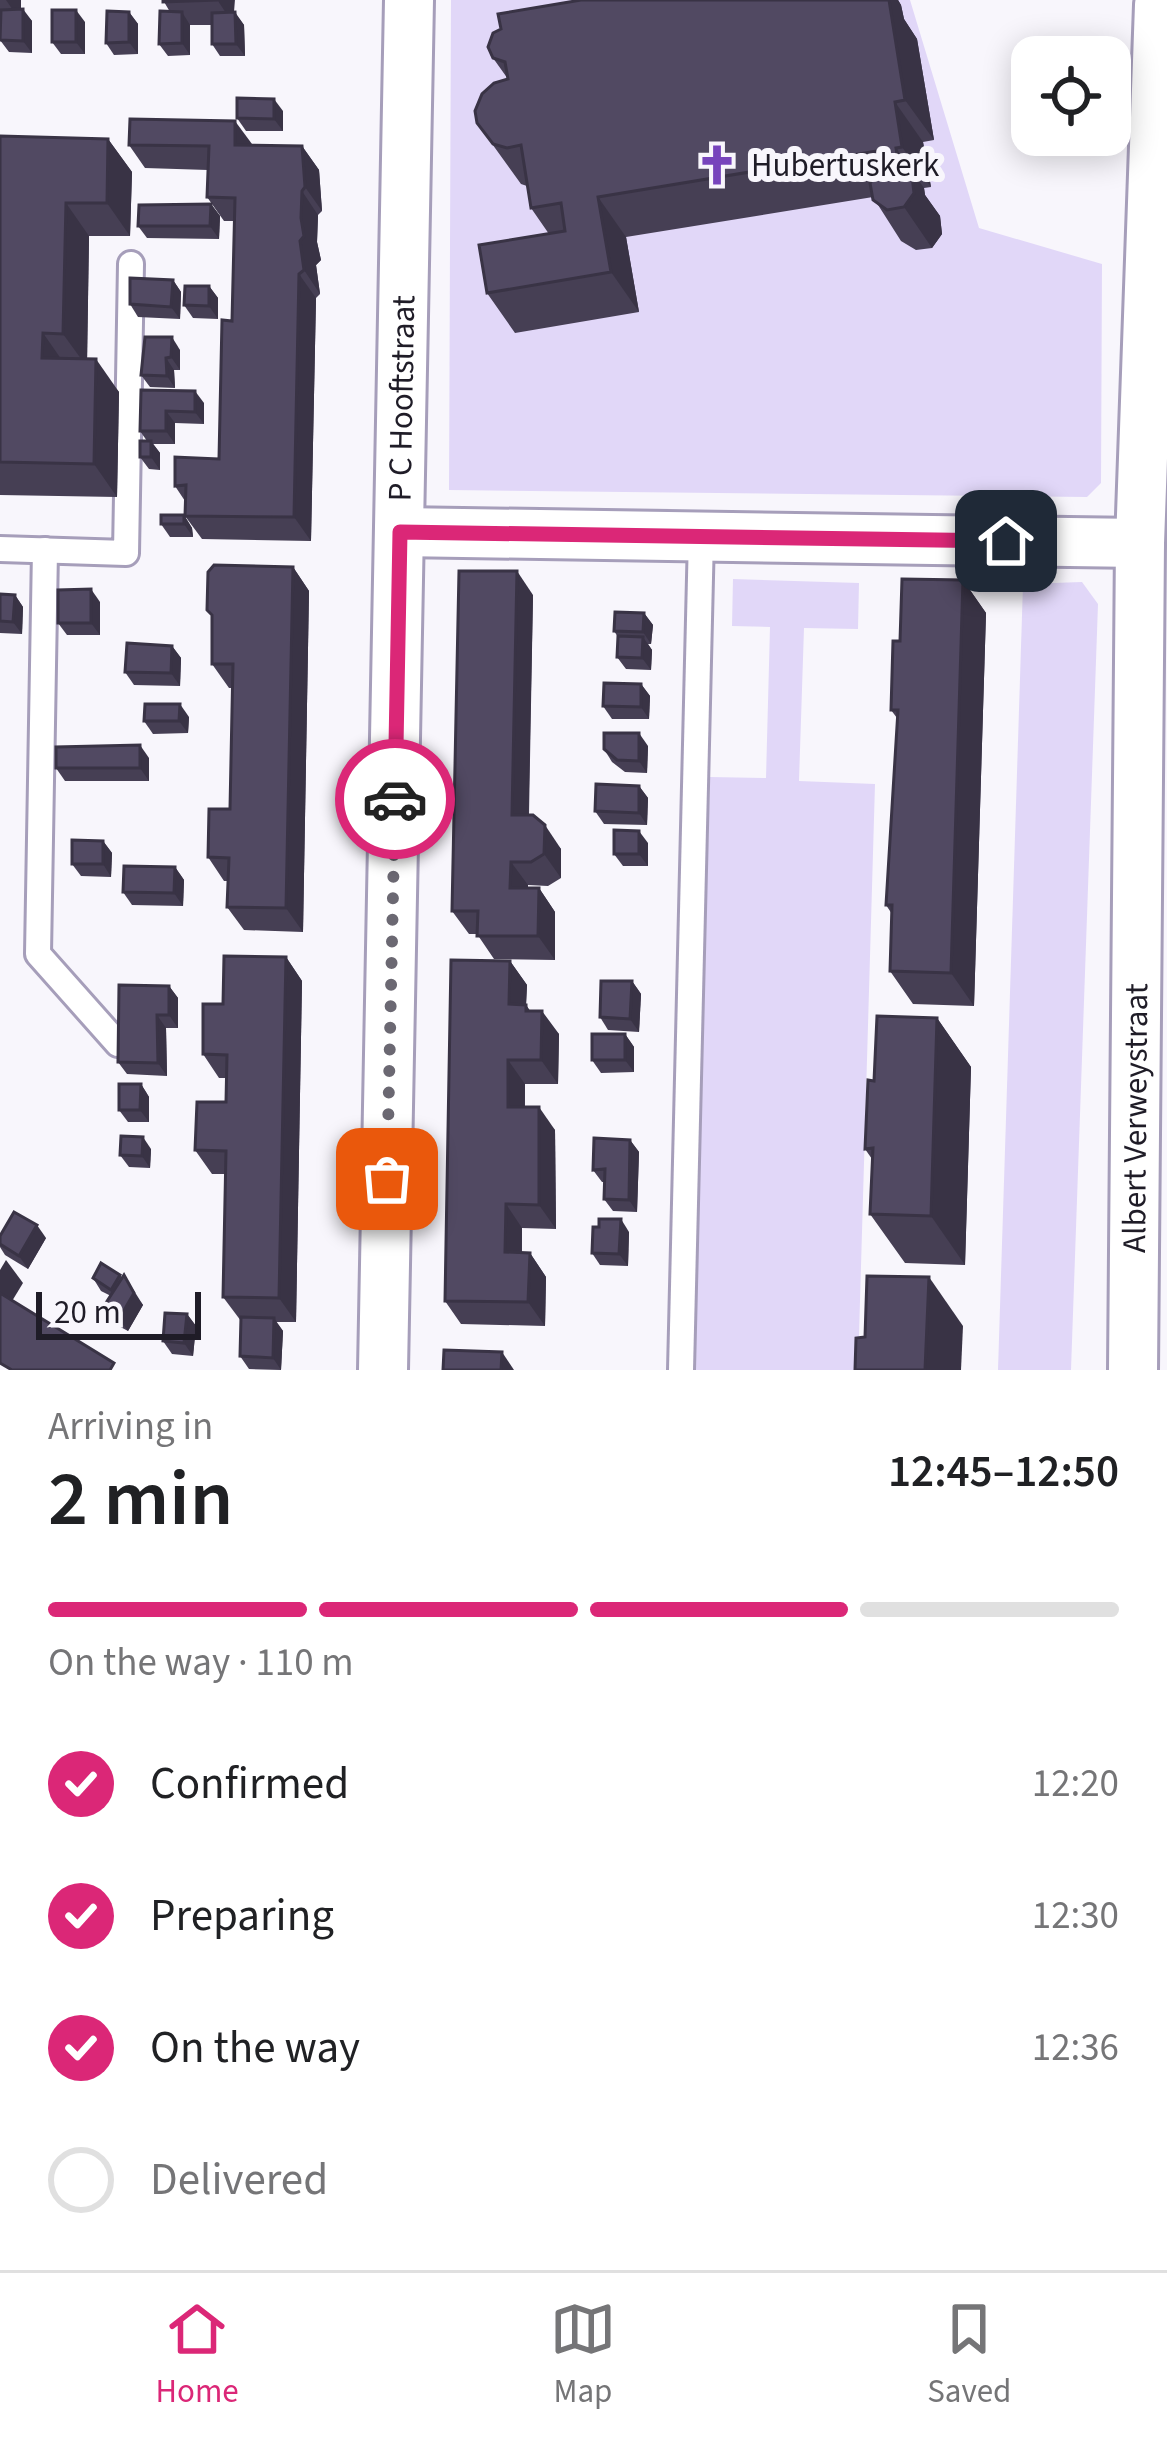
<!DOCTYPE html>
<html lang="en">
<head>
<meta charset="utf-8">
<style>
  :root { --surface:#fff; --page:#f6f6f6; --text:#202124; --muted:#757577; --line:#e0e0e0; --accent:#db2777 }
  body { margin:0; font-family:"Source Sans 3",sans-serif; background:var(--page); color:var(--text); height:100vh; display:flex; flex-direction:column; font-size:45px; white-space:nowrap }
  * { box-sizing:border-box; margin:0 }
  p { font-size:39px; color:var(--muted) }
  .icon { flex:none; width:66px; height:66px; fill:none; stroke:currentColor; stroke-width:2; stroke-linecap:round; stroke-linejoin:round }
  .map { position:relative; height:1370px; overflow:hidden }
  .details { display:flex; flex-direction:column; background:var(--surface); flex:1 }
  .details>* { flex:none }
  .fabs { position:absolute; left:1011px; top:36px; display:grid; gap:24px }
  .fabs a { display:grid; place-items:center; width:120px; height:120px; border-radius:24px; background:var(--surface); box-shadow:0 6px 30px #0003; font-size:60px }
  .scale { position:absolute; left:36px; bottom:30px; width:165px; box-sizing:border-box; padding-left:12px; border:6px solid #1f1c27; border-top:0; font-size:33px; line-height:42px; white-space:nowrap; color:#1f1c27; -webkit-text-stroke:9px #f8f6fc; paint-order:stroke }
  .pin { position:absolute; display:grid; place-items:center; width:102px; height:102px; color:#fff; margin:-51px; border-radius:24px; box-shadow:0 6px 18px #0006 }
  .courier { position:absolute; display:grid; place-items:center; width:120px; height:120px; margin:-60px; border:9px solid #db2777; border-radius:50%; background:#fff; color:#222; box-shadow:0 3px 15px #0007 }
  .headline em { font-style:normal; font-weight:600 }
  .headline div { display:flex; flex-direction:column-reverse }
  .headline { display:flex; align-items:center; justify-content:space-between; height:204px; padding:0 48px }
  h1 { font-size:78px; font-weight:600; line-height:90px }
  .bar { display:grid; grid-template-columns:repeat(4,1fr); gap:18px 12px; align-content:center; height:144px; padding:0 48px }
  .bar i { height:15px; border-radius:9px; background:var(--line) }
  .bar .on { background:var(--accent) }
  .bar p { grid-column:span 4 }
  ol { padding:0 48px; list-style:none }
  li { display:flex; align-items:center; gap:36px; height:132px }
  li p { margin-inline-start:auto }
  li .icon { padding:12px; border-radius:50%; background:var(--accent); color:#fff; stroke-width:4 }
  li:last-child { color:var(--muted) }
  li i { width:66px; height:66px; border:6px solid var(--line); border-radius:50% }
  .tabs { display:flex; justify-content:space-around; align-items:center; height:168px; border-top:3px solid var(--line); background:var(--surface); font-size:33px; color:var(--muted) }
  .tabs a { display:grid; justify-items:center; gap:6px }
  .tabs .on { color:var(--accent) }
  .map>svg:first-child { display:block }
</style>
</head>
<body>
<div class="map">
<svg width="1167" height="1370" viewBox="0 0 1167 1370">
  <rect width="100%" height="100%" fill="#f8f6fc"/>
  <g fill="#e1d7f8">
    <polygon points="451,0 910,0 979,228 1102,264 1101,483 1087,497 449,490"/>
    <polygon points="733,579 859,583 858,629 804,628 799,781 875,784 858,1370 693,1370 710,777 766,778 770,627 732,626"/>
    <polygon points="1082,582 1098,604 1071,1370 998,1370 1023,584"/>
  </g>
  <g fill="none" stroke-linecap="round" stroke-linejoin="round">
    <g stroke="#a69eba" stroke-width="30">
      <g id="service">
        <polyline points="0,549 126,553 131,264"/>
        <polyline points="45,550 38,954 118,1044"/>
        <polyline points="681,1370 701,536"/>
      </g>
    </g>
    <g stroke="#a69eba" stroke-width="54">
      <g id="minor">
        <polyline points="400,532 1140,543"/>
        <path id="s1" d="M383 1370 409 0"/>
        <path id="s2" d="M1133 1370 1140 543 1159 5"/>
      </g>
    </g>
    <use href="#service" stroke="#fff" stroke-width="24"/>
    <use href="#minor" stroke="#fff" stroke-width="48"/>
  </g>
  <g fill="#463f54">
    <polygon points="0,0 21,0 21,9 32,21 32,53 9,52 0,40"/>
    <polygon points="163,0 288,0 235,0 234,12 244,25 245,56 220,56 212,44 212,25 190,25 190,55 168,56 159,44 170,12"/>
    <polygon points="581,0 898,0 901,5 904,19 917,39 934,140 923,142 931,187 924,188 925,195 940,216 942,234 932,248 916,250 901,241 873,197 626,237 639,312 515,333 487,293 549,234 531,208 527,186 521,184 477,123 508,79 493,58"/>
    <polygon points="129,12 138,24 138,54 114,55 106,43"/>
    <polygon points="85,22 85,54 61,54 52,42"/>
    <polygon points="283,111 283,131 246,131 237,118"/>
    <polygon points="0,136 108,139 132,172 130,236 89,236 87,359 119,392 117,497 0,495"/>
    <polygon points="129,145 302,146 319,170 322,211 318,215 317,242 321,260 316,265 320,294 316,298 311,541 202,539 185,516 185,501 175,486 219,459 232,321 234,221 224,221 207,197 208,170 145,168"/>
    <polygon points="211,204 220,216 219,239 147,238 138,226"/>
    <polygon points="173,280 181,292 180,319 138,317 130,304"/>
    <polygon points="209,286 218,298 218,319 193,318 184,305"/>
    <polygon points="145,337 180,350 180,370 174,370 175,388 150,387 141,375"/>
    <polygon points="141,390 204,403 204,424 175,423 175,444 153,444 160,453 160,470 149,469 140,457 147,441 140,431"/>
    <polygon points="184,515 192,528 193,537 170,537 161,524"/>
    <polygon points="293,567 309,591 303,932 244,930 227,907 228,881 224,881 208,857 230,809 232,688 229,688 212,664"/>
    <polygon points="963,580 986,613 974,1006 913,1004 890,971 892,914 886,905 897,718 891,710 900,641"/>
    <polygon points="0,594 15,595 23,607 22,634 0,633"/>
    <polygon points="533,595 529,815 561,849 561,878 548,886 528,885 528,888 539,888 555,912 555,960 494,959 477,934 469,934 452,911"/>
    <polygon points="100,602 100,635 67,635 58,623"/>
    <polygon points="644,613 653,625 651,644 648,644 652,650 651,670 626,669 617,657 618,637 614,631"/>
    <polygon points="172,646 181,658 180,686 134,685 125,672"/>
    <polygon points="641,684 650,696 649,719 612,719 603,706"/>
    <polygon points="189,717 188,733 153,734 144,721"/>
    <polygon points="648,746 647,773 625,772 612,762 604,749"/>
    <polygon points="149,758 149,781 65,781 56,768"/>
    <polygon points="639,786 648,798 647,825 604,824 595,811"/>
    <polygon points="103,841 112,853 111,877 81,876 72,864"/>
    <polygon points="648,843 648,866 623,866 614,854"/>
    <polygon points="175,867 184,880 183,906 132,905 123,892"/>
    <polygon points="286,957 302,981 296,1322 276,1322 283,1331 281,1370 249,1369 240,1356 241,1321 223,1297 225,1174 212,1174 195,1150 226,1102 226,1078 219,1078 203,1054 223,1004"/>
    <polygon points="510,961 527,985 526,1005 530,1011 559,1034 558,1084 525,1084 525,1107 555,1130 556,1229 522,1228 522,1253 530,1253 546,1277 545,1326 461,1324 445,1301"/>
    <polygon points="632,981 641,994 639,1032 608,1030 600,1017"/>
    <polygon points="169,986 178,998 178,1028 166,1028 167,1076 127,1074 118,1062"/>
    <polygon points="937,1018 971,1067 965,1265 905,1263 870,1214 872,1159 865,1149 874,1081"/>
    <polygon points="625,1034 634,1047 634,1072 601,1073 592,1060"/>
    <polygon points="141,1084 149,1097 149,1122 128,1122 119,1110"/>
    <polygon points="630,1140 639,1152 637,1212 613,1211 604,1199 605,1182 602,1182 593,1170"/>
    <polygon points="151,1149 150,1168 129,1167 120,1155"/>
    <polygon points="629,1232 628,1266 600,1265 592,1253"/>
    <polygon points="0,1236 46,1238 28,1269 5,1255 0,1247"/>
    <polygon points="120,1275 143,1305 128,1331 111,1322 102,1309 111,1296 101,1291 93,1278"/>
    <polygon points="187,1314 196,1326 193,1356 172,1354 163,1341"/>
  </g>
  <g fill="#393345">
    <polygon points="6,0 21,0 21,22"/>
    <polygon points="218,0 234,0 234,25 218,1"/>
    <polygon points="879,0 898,0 901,5 904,19 917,39 934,140 905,100"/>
    <polygon points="23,9 32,21 32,53 23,41"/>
    <polygon points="76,10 85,22 85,54 76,42"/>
    <polygon points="129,12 138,24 138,54 129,42"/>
    <polygon points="182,12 190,25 190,55 182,43"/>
    <polygon points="235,12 244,25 245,56 236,44"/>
    <polygon points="274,99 283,111 283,131 274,119"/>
    <polygon points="895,102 923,142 931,187 902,147"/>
    <polygon points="235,121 252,144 235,145"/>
    <polygon points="108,139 132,172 130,236 107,203"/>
    <polygon points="302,146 319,170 322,211 305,187"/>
    <polygon points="896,148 924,188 925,195 940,216 942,234 932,248 904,207"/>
    <polygon points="302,191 318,215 317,242 321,260 316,265 320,294 304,270 300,241"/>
    <polygon points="598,197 626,237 639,312 611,272"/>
    <polygon points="66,203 89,236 87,367 63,334"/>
    <polygon points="211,204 220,216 219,239 210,226"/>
    <polygon points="299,274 316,298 311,541 294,517"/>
    <polygon points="173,280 181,292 180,319 171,307"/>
    <polygon points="209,286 218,298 218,319 209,306"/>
    <polygon points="43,333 66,366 42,358"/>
    <polygon points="172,337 180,350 180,370 171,357"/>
    <polygon points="166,358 174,370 175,388 167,376"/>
    <polygon points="96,359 119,392 117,497 94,464"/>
    <polygon points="195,391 204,403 204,424 195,412"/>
    <polygon points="166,411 175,423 175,444 166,431"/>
    <polygon points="151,441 160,453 160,470 151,457"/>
    <polygon points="184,515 192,528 193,537 184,524"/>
    <polygon points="293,567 309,591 303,932 286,908"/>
    <polygon points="517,571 533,595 528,838 512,815"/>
    <polygon points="963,580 986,613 974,1006 951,973"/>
    <polygon points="91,589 100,602 100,635 91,623"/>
    <polygon points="15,595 23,607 22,634 13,622"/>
    <polygon points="644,613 653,625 651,644 643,632"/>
    <polygon points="643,637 652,650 651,670 642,658"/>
    <polygon points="172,646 181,658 180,686 171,673"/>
    <polygon points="641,684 650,696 649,719 641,707"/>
    <polygon points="180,704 189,717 188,733 179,721"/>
    <polygon points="639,733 648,746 647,773 639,761"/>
    <polygon points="140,745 149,758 149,781 140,768"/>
    <polygon points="639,786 648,798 647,825 639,813"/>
    <polygon points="545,825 561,849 561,878 544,854"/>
    <polygon points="639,831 648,843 648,866 639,854"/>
    <polygon points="103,841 112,853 111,877 103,864"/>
    <polygon points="511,862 528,885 527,912 510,888"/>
    <polygon points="175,867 184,880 183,906 174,893"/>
    <polygon points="539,888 555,912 555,960 538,936"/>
    <polygon points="286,957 302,981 296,1322 279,1298"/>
    <polygon points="510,961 527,985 526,1005 542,1028 542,1011 559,1034 558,1084 541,1060 509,1004"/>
    <polygon points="632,981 641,994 639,1032 630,1019"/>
    <polygon points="169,986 178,998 178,1028 169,1015"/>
    <polygon points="157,1015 166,1028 167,1076 158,1063"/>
    <polygon points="937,1018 971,1067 965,1265 931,1216"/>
    <polygon points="625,1034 634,1047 634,1072 625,1060"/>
    <polygon points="508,1060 525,1084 524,1131 508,1107"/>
    <polygon points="141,1084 149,1097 149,1122 140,1110"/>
    <polygon points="539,1107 555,1130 556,1229 539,1205"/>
    <polygon points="143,1137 151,1149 150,1168 142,1156"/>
    <polygon points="630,1140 639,1152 637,1212 629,1200"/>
    <polygon points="506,1204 522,1228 521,1276 505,1252"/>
    <polygon points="621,1219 629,1232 628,1266 619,1254"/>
    <polygon points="37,1225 46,1238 28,1269 19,1256"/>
    <polygon points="530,1253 546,1277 545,1326 528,1302"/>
    <polygon points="6,1260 23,1283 6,1311 0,1302 0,1270"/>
    <polygon points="124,1275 143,1305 128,1331 119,1319"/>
    <polygon points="929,1277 963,1326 961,1370 925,1370"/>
    <polygon points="187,1314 196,1326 193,1356 184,1343"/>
    <polygon points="274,1318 283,1331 281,1370 273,1358"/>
    <polygon points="502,1352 514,1370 501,1370"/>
  </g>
  <g fill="#514962" stroke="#393345" stroke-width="3">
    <polygon points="163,0 218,0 163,2"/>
    <polygon points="581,0 889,0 905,100 895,102 902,147 896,148 899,167 912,176 914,193 904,207 887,210 873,200 870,183 880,170 877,151 598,197 611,272 487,293 479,245 565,231 561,203 531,208 521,145 507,148 493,144 477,123 475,111 482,94 494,83 508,79 505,62 493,58 488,47 493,33 501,29 498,14"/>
    <polygon points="23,9 23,41 0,40 1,10"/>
    <rect x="52" y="10" width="24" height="32"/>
    <polygon points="107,11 129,12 129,42 106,43"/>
    <polygon points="160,11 182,12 182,43 159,44"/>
    <polygon points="235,12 236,44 212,44 212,13"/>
    <polygon points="237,98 274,99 274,119 237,118"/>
    <polygon points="130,119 235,121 235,145 302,146 305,187 302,191 301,218 304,236 300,241 304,270 299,274 294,517 185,516 186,485 175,486 175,457 219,459 222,320 232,321 235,198 207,197 209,146 129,145"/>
    <polygon points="0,136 108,139 107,203 66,203 63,334 43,333 42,358 96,359 94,464 0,462"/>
    <polygon points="211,204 210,226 138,226 139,205"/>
    <polygon points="130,278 173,280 171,307 130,304"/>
    <polygon points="185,286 209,286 209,306 184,305"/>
    <polygon points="145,337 172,337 171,357 166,358 167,376 141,375"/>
    <polygon points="141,390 195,391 195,412 166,411 166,431 140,431"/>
    <rect x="140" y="441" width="11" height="16"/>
    <rect x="161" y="515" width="23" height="9"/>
    <polygon points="214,565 293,567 286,908 227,907 229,858 208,857 209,809 230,809 232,711 233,664 212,664 212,615 207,610 208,572"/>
    <polygon points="459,571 517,571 512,815 533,815 545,825 544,854 531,862 511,862 510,888 539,888 538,936 477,936 478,911 452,911"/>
    <polygon points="902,579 963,580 951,973 890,971 892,905 886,905 898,710 891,710 893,641 900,641"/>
    <polygon points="91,589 91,623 58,623 58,590"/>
    <polygon points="0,594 15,595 13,622 0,621"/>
    <polygon points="615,612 644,613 643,632 614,631"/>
    <polygon points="618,636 643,637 642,658 617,657"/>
    <polygon points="127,643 172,646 171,673 125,672"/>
    <polygon points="604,683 641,684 641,707 603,706"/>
    <polygon points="145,704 180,704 179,721 144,721"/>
    <polygon points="604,733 639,733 639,761 617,760 604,749"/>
    <polygon points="140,745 140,768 56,768 56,747"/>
    <polygon points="596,784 639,786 639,813 595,811"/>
    <polygon points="614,830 639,831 639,854 614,854"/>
    <polygon points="72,840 103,841 103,864 72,864"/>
    <polygon points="124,866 175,867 174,893 123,892"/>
    <polygon points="224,956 286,957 279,1298 223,1297 226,1151 195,1150 197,1102 226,1102 227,1055 203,1054 203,1004 223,1004"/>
    <polygon points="451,960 510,961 509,1004 526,1005 526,1011 542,1011 541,1060 508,1060 508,1107 539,1107 539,1205 506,1204 505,1252 530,1253 528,1302 445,1301"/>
    <polygon points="601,981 632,981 630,1019 600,1017"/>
    <polygon points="119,985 169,986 169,1015 157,1015 158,1063 118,1062"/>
    <polygon points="877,1016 937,1018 931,1216 870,1214 873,1148 865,1149 868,1080 874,1081"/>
    <rect x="592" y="1034" width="33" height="26"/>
    <polygon points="119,1084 141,1084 140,1110 119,1110"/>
    <polygon points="121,1136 143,1137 142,1156 120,1155"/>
    <polygon points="594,1138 630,1140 629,1200 604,1199 605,1169 593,1170"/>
    <polygon points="14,1212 37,1225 19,1256 0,1244 0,1236"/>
    <polygon points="599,1219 621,1219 619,1254 592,1253 593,1227 599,1227"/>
    <polygon points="101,1263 120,1275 111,1290 93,1278"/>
    <polygon points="124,1275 134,1293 119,1319 102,1309"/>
    <polygon points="867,1276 929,1277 925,1370 855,1370 856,1338 865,1337"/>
    <polygon points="0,1293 114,1363 110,1370 12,1370 0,1363"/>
    <polygon points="165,1313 187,1314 184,1343 163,1341"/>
    <polygon points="241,1317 274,1318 273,1358 240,1356"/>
    <polygon points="444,1350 502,1352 501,1370 443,1370"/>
  </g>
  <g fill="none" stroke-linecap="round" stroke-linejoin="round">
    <polyline stroke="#6b6872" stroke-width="12" stroke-dasharray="0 21.6" points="387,1179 395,799"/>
    <polyline stroke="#db2777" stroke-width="15" points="395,799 400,532 1006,541"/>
  </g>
  <defs>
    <g id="church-bare" transform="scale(3.24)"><path d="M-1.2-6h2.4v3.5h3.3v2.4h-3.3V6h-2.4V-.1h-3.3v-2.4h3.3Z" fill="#7744bc" stroke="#f8f6fc" stroke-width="2.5" paint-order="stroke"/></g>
  </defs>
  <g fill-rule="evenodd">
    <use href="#church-bare" x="717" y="165"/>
  </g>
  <g text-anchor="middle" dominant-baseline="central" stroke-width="12" stroke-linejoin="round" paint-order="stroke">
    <g font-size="33" fill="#1f1c27" stroke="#f8f6fc" text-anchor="start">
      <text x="751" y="165">Hubertuskerk</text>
    </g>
    <g font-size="33" fill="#1f1c27" stroke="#f8f6fc">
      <text stroke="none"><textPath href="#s1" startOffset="972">P C Hooftstraat</textPath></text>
      <text stroke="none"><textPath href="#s2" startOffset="252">Albert Verweystraat</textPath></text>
    </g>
  </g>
</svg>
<div class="fabs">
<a><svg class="icon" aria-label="locate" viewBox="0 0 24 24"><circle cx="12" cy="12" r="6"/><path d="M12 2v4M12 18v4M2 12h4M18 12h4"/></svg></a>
</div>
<div class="scale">20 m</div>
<div class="pin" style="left:387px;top:1179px;background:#ea580c"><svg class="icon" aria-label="bag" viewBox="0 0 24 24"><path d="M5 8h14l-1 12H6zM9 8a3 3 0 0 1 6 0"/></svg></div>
<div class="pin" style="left:1006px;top:541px;background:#1f2937"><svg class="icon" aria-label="home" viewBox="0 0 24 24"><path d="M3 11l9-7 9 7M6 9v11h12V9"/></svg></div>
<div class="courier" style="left:395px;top:799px"><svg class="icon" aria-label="car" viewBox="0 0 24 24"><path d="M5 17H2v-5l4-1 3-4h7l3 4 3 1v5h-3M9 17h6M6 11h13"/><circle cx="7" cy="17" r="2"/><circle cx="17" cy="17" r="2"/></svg></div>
</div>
<section class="details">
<div class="headline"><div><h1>2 min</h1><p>Arriving in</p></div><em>12:45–12:50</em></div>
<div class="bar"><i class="on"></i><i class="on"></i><i class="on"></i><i></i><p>On the way · 110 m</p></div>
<ol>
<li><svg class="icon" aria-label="check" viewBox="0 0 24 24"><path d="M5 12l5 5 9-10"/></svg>Confirmed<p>12:20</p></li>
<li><svg class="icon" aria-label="check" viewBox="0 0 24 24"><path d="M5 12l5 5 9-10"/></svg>Preparing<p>12:30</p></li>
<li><svg class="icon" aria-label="check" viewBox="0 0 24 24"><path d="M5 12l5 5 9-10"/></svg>On the way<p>12:36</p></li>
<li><i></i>Delivered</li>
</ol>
</section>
<nav class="tabs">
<a class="on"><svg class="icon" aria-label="home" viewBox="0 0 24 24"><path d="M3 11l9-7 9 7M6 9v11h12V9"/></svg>Home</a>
<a><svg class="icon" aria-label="map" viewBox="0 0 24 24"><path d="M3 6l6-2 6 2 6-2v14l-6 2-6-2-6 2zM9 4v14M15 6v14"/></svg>Map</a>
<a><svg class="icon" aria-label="saved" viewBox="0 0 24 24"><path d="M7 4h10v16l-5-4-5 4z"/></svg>Saved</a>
</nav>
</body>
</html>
